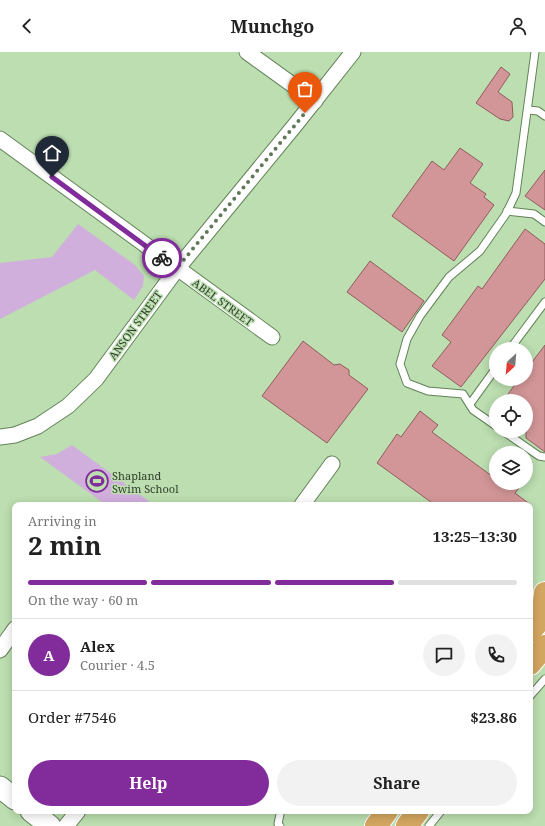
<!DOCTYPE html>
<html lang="en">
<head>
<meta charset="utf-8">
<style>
  :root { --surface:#fff; --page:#f2f2f2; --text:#222; --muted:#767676; --line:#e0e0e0; --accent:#812c9a }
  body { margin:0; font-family:"Noto Serif",serif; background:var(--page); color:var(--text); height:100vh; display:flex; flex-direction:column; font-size:15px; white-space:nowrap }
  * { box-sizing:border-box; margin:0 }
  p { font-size:13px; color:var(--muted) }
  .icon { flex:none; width:22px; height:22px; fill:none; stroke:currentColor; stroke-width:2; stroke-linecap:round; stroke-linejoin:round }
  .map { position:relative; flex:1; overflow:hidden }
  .drawer { position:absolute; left:12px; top:450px; width:521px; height:312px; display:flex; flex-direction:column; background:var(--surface); border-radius:8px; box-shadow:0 2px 10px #0003 }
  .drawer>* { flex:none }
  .needle { width:26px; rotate:206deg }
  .tools { position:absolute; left:489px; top:290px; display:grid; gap:8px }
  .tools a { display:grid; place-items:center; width:44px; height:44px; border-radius:50%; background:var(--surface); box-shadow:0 2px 10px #0003; font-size:20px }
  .pin { position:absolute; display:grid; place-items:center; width:34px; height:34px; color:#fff; margin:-41px -17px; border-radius:50% 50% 50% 0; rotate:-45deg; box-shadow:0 0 4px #0007 }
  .pin .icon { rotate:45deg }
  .courier { position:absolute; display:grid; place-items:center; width:40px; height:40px; margin:-20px; border:3px solid #812c9a; border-radius:50%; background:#fff; color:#222; box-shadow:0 1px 5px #0007 }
  .overview em { font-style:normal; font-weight:700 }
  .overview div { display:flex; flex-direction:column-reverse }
  .overview { display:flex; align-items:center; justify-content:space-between; height:68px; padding:0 16px }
  h1 { font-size:26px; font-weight:700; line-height:30px }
  .bar { display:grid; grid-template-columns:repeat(4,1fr); gap:6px 4px; align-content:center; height:48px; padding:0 16px }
  .bar i { height:5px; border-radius:3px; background:var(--line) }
  .bar .active { background:var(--accent) }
  .bar p { grid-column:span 4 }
  .line { display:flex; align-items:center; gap:10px; padding:0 16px; border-top:1px solid var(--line) }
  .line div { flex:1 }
  .round { display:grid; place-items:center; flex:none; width:42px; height:42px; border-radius:21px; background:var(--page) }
  .primary-button { display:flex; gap:8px; margin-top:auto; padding:8px 16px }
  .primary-button a { flex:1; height:46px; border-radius:24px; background:var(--accent); color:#fff; font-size:16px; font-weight:700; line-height:46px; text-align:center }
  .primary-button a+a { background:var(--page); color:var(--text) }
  header { display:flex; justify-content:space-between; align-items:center; height:52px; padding:0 16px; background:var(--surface); font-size:18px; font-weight:700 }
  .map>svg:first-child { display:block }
</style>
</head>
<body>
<header><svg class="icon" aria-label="back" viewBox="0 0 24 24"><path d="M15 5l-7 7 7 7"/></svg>Munchgo<svg class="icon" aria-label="person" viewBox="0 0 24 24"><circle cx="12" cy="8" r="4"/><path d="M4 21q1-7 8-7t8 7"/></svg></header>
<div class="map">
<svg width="545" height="774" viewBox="0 0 545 774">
  <rect width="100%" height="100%" fill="#bcdeb0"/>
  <g fill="#d1afdd">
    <polygon points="78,172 135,213 144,224 143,234 134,248 95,218 0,267 0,211 52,205"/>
    <polygon points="72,393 154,453 106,453 40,405 57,402"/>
  </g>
  <g fill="#d29698" stroke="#925b5d">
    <polygon points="501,15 510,22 498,40 512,50 513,65 509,69 500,67 476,51"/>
    <polygon points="460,96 483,112 470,131 486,142 484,145 494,153 454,209 392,164 432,109 444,118"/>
    <polygon points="545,118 545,158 525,144"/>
    <polygon points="525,177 545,192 545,227 461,335 432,314 451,290 442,283 478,234 482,237"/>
    <polygon points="370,209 424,249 402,280 347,240"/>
    <polygon points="303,289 334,313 340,312 349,318 349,323 368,337 327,391 262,344"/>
    <polygon points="545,293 545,400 526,386 526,349 503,349 519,327 526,327 526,318"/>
    <polygon points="420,359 438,373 432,380 496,427 496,431 523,431 515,441 531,453 435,453 377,411 397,382 401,385"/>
  </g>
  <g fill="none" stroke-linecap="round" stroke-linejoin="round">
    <g stroke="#638258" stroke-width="9">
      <g id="lane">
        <polyline points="528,58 538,59 545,64"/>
        <polyline points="507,159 534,162 545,170"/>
        <polyline points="510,297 545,250"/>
        <polyline points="470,352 496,316"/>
        <polyline points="496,374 473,358 463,342 428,339 407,331 400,312 407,287 420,264 449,225 480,199 506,162 516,141 535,0"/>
        <polyline points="503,379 539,404 545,405"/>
        <polyline points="530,644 545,627"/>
        <polyline points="280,774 278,772 280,762 281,759"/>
        <polyline points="429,774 441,759"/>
      </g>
    </g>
    <g stroke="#638258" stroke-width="17">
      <g id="street">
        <polyline points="247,0 315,49"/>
        <polyline points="0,87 272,285"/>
        <polyline points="0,385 15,383 38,374 68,354 96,327 177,217 296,72 353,0"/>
        <polyline points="302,453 332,412"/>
        <polyline points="0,598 15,577"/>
        <polyline points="66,774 78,759"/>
      </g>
    </g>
    <g stroke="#638258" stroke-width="23">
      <g id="secondary">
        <polyline points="0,735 15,747"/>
        <polyline points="31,759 50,774"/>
      </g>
    </g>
    <g stroke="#fff" stroke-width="24">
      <g id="highway">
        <polyline points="542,565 545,541"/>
        <polyline points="530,580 545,562"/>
        <polyline points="530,612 545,594"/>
        <polyline points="376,774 387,759"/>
        <polyline points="407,774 418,759"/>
      </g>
    </g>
    <use href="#lane" stroke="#fff" stroke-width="7"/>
    <use href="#street" stroke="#fff" stroke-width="15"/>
    <use href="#secondary" stroke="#fff" stroke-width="21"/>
    <use href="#highway" stroke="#d3a660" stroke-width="22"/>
  </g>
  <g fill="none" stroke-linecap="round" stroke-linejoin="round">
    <polyline stroke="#62775a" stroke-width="4" stroke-dasharray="0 7.2" points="162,206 177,216 305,61"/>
    <polyline stroke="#812c9a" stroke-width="5" points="52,125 162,206"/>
  </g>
  <defs>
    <g id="stadium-ring" transform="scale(1.15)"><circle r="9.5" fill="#bcdeb0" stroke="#812c9a" stroke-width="1.5"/><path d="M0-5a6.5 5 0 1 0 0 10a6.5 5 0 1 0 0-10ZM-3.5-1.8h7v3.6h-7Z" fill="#812c9a"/></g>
  </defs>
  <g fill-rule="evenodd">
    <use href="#stadium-ring" x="97" y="429"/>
  </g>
  <g text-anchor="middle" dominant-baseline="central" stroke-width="3" stroke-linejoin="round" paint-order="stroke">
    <g font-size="11" fill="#313f2c" stroke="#bcdeb0">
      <text transform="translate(223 250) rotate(36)">ABEL STREET</text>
      <text transform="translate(135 273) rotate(-54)">ANSON STREET</text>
    </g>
    <g font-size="11" fill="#313f2c" stroke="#bcdeb0" text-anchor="start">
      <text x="112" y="423">Shapland<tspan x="112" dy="13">Swim School</tspan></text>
    </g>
  </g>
</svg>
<div class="tools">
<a><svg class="needle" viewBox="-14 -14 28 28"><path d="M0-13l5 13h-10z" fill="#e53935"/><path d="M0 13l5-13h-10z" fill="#767676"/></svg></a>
<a><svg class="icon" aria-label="locate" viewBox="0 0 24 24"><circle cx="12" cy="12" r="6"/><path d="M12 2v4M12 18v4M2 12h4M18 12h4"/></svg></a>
<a><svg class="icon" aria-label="layers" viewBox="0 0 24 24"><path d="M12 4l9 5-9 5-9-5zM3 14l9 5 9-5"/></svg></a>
</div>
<div class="pin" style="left:305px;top:61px;background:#ea580c"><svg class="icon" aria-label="bag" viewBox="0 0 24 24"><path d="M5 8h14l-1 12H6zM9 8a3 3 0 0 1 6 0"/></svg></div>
<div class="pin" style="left:52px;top:125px;background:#1f2937"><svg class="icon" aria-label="home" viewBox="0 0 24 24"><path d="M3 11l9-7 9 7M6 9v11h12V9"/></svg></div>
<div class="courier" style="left:162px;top:206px"><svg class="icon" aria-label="bike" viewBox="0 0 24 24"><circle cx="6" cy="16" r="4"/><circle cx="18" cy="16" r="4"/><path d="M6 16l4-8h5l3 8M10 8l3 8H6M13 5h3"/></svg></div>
<section class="drawer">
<div class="overview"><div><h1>2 min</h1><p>Arriving in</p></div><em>13:25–13:30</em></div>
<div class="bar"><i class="active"></i><i class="active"></i><i class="active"></i><i></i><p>On the way · 60 m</p></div>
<div class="line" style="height:72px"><b class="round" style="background:var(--accent);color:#fff">A</b><div><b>Alex</b><p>Courier · 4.5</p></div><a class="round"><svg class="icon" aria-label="chat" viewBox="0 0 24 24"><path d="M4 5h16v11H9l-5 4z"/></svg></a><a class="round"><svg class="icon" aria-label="phone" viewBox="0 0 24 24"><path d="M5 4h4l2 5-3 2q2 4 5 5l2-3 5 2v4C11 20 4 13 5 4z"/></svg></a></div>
<div class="line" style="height:52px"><div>Order #7546</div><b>$23.86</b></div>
<div class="primary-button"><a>Help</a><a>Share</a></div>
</section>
</div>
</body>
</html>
